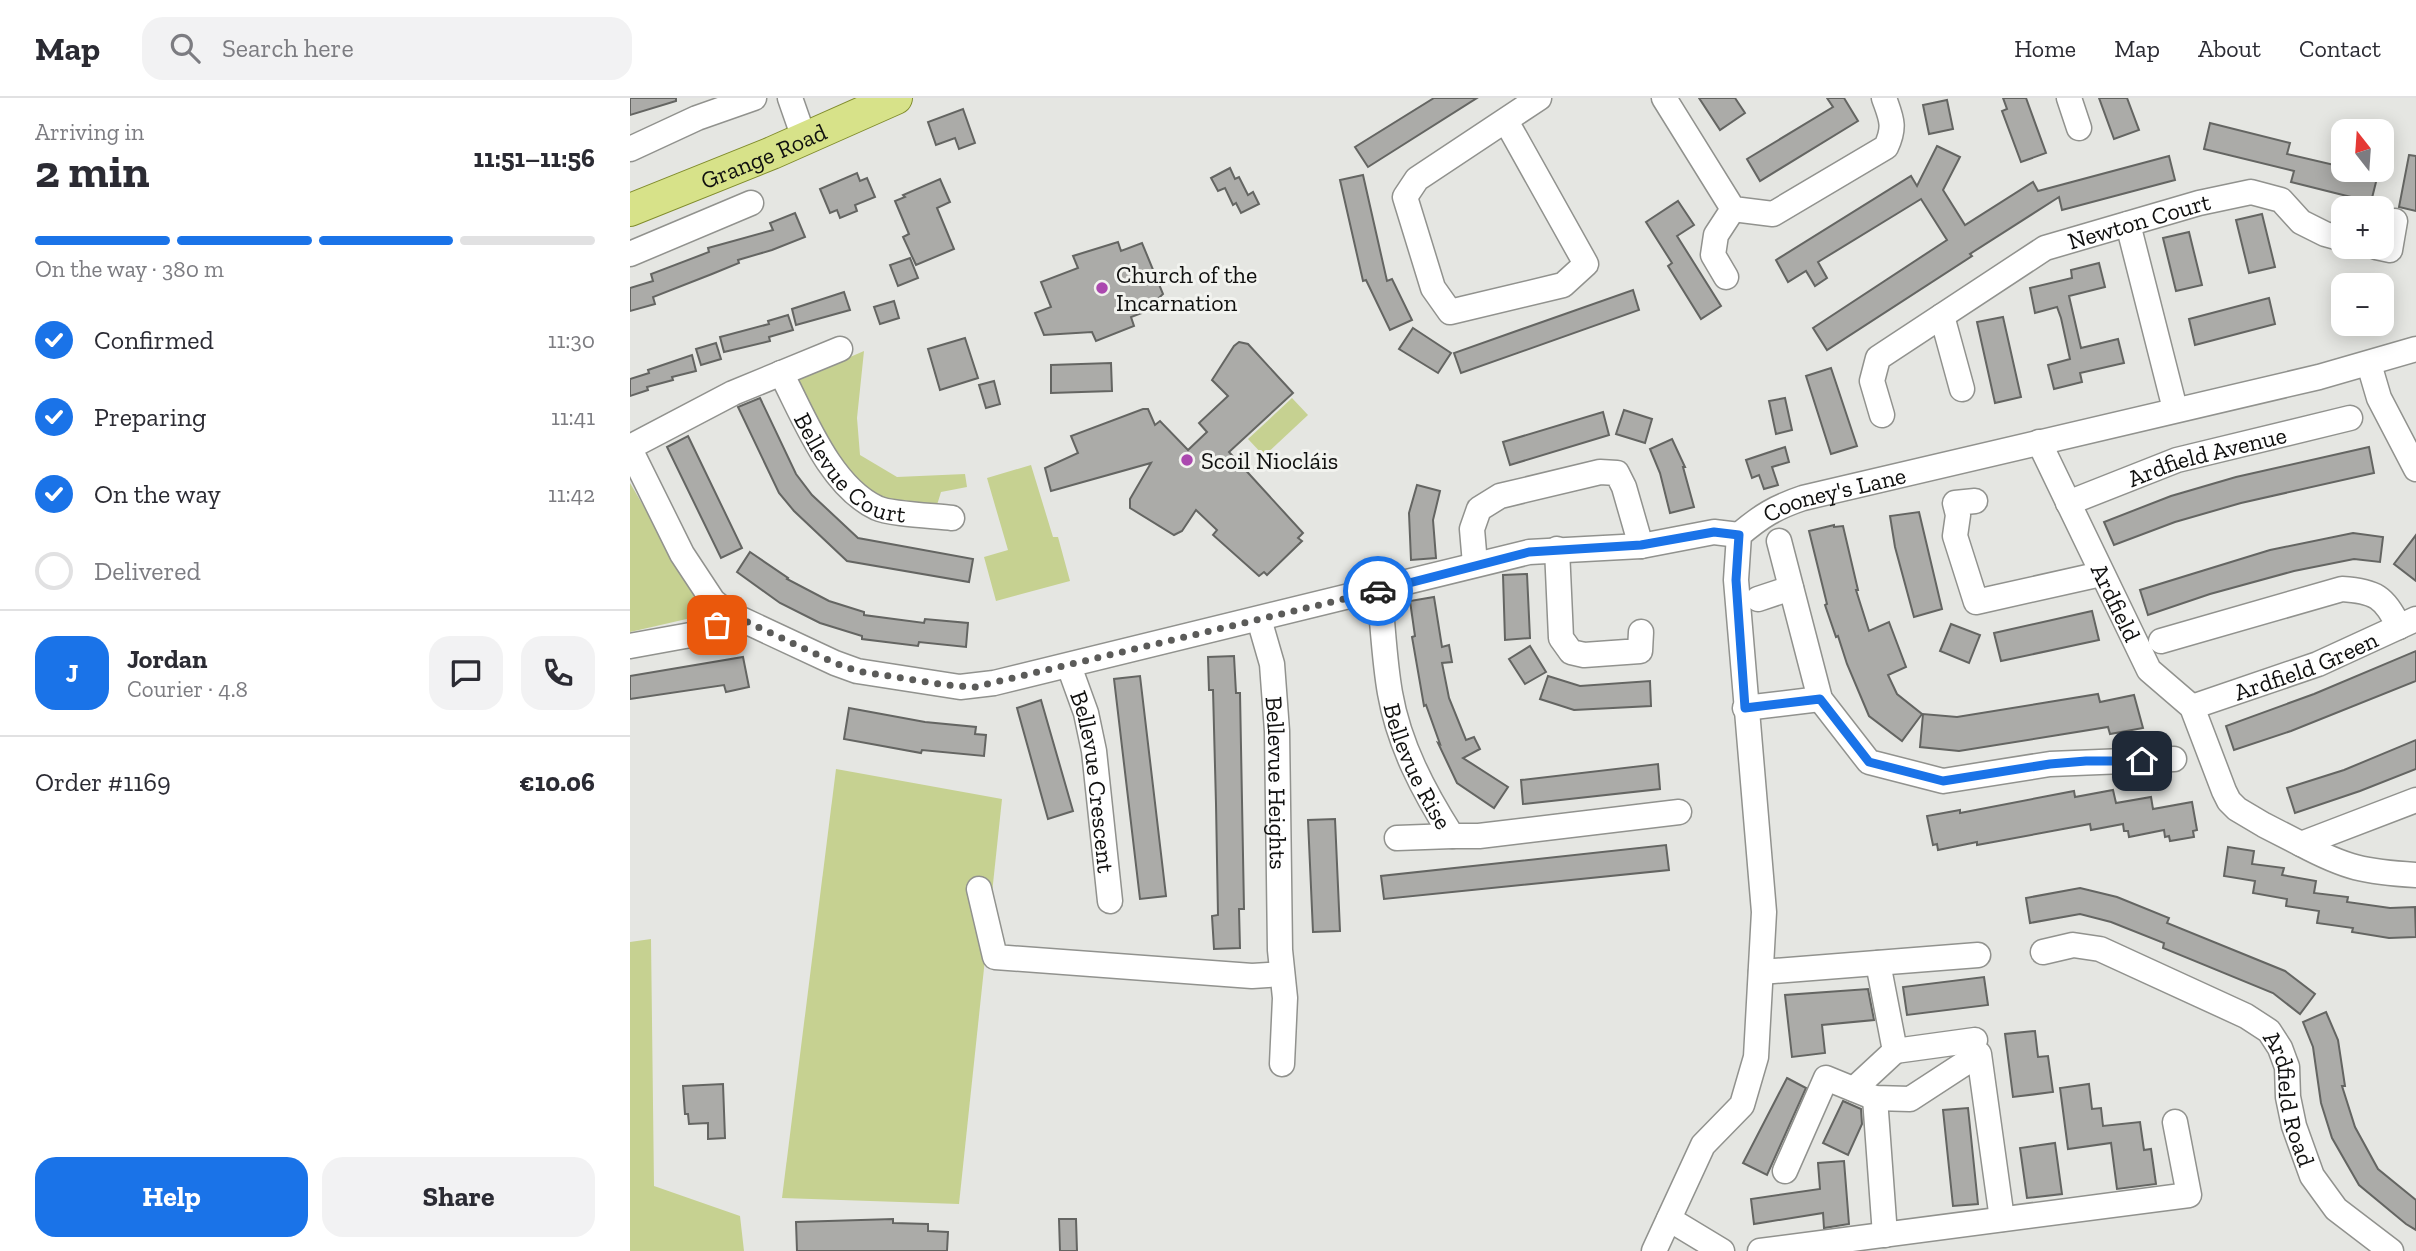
<!DOCTYPE html>
<html lang="en">
<head>
<meta charset="utf-8">
<style>
  :root { --surface:#fff; --page:#f2f2f3; --text:#2b2b33; --muted:#7c7c81; --line:#e1e1e2; --accent:#1a73e8 }
  body { margin:0; font-family:"Zilla Slab",serif; background:var(--page); color:var(--text); height:100vh; display:flex; flex-direction:column; font-size:26px; white-space:nowrap }
  * { box-sizing:border-box; margin:0 }
  p { font-size:23px; color:var(--muted) }
  .icon { flex:none; width:38px; height:38px; fill:none; stroke:currentColor; stroke-width:2; stroke-linecap:round; stroke-linejoin:round }
  .map { position:relative; flex:1; overflow:hidden }
  .panel { display:flex; flex-direction:column; background:var(--surface); width:630px }
  .panel>* { flex:none }
  .needle { width:46px; rotate:343deg }
  .controls { position:absolute; left:1701px; top:21px; display:grid; gap:14px }
  .controls a { display:grid; place-items:center; width:63px; height:63px; border-radius:14px; background:var(--surface); box-shadow:0 4px 18px #0003; font-size:35px }
  .pin { position:absolute; display:grid; place-items:center; width:60px; height:60px; color:#fff; margin:-30px; border-radius:14px; box-shadow:0 4px 10px #0006 }
  .courier { position:absolute; display:grid; place-items:center; width:70px; height:70px; margin:-35px; border:5px solid #1a73e8; border-radius:50%; background:#fff; color:#222; box-shadow:0 2px 9px #0007 }
  .overview em { font-style:normal; font-weight:800 }
  .overview div { display:flex; flex-direction:column-reverse }
  .overview { display:flex; align-items:center; justify-content:space-between; height:119px; padding:0 35px }
  h1 { font-size:46px; font-weight:800; line-height:52px }
  .bar { display:grid; grid-template-columns:repeat(4,1fr); gap:10px 7px; align-content:center; height:84px; padding:0 35px }
  .bar i { height:9px; border-radius:5px; background:var(--line) }
  .bar .current { background:var(--accent) }
  .bar p { grid-column:span 4 }
  .line { display:flex; align-items:center; gap:18px; padding:0 35px; border-top:2px solid var(--line) }
  .line div { flex:1 }
  .round { display:grid; place-items:center; flex:none; width:74px; height:74px; border-radius:21px; background:var(--page) }
  ol { padding:0 35px; list-style:none }
  li { display:flex; align-items:center; gap:21px; height:77px }
  li p { margin-inline-start:auto }
  li .icon { padding:7px; border-radius:50%; background:var(--accent); color:#fff; stroke-width:4 }
  li:last-child { color:var(--muted) }
  li i { width:38px; height:38px; border:4px solid var(--line); border-radius:50% }
  .primary-button { display:flex; gap:14px; margin-top:auto; padding:14px 35px }
  .primary-button a { flex:1; height:80px; border-radius:21px; background:var(--accent); color:#fff; font-size:28px; font-weight:800; line-height:80px; text-align:center }
  .primary-button a+a { background:var(--page); color:var(--text) }
  header { display:flex; align-items:center; gap:42px; box-sizing:border-box; height:98px; padding:0 35px; background:var(--surface); border-bottom:2px solid var(--line) }
  header strong { font-size:33px }
  nav { display:flex; gap:38px; margin-inline-start:auto; font-size:24px }
  .search { width:490px; height:63px; background:var(--page); display:flex; align-items:center; gap:18px; box-sizing:border-box; padding:0 24px; border-radius:21px; color:var(--muted); font-size:26px }
  main { display:flex; flex:1; min-height:0 }
  .map>svg:first-child { display:block }
</style>
</head>
<body>
<header>
<strong>Map</strong>
<div class="search"><svg class="icon" aria-label="search" viewBox="0 0 24 24"><circle cx="10" cy="10" r="6"/><path d="M15 15l6 6"/></svg>Search here</div>
<nav><a>Home</a><a>Map</a><a>About</a><a>Contact</a></nav>
</header>
<main>
<section class="panel">
<div class="overview"><div><h1>2 min</h1><p>Arriving in</p></div><em>11:51–11:56</em></div>
<div class="bar"><i class="current"></i><i class="current"></i><i class="current"></i><i></i><p>On the way · 380 m</p></div>
<ol>
<li><svg class="icon" aria-label="check" viewBox="0 0 24 24"><path d="M5 12l5 5 9-10"/></svg>Confirmed<p>11:30</p></li>
<li><svg class="icon" aria-label="check" viewBox="0 0 24 24"><path d="M5 12l5 5 9-10"/></svg>Preparing<p>11:41</p></li>
<li><svg class="icon" aria-label="check" viewBox="0 0 24 24"><path d="M5 12l5 5 9-10"/></svg>On the way<p>11:42</p></li>
<li><i></i>Delivered</li>
</ol>
<div class="line" style="height:126px"><b class="round" style="background:var(--accent);color:#fff">J</b><div><b>Jordan</b><p>Courier · 4.8</p></div><a class="round"><svg class="icon" aria-label="chat" viewBox="0 0 24 24"><path d="M4 5h16v11H9l-5 4z"/></svg></a><a class="round"><svg class="icon" aria-label="phone" viewBox="0 0 24 24"><path d="M5 4h4l2 5-3 2q2 4 5 5l2-3 5 2v4C11 20 4 13 5 4z"/></svg></a></div>
<div class="line" style="height:91px"><div>Order #1169</div><b>€10.06</b></div>
<div class="primary-button"><a>Help</a><a>Share</a></div>
</section>
<div class="map">
<svg width="1786" height="1153" viewBox="0 0 1786 1153">
  <rect width="100%" height="100%" fill="#e5e6e2"/>
  <g fill="#c6d191">
    <polygon points="234,253 227,320 230,357 267,379 335,376 337,389 311,394 307,407 249,399 211,367 167,282"/>
    <polygon points="662,300 678,317 634,358 618,341"/>
    <polygon points="401,367 423,439 428,439 440,483 366,503 354,459 378,452 357,380"/>
    <polygon points="0,385 68,501 67,514 61,520 0,534"/>
    <polygon points="206,671 372,701 329,1106 152,1100"/>
    <polygon points="21,841 24,1088 110,1118 114,1153 0,1153 0,844"/>
  </g>
  <g fill="#ababa8" stroke="#646562" stroke-width="2">
    <polygon points="0,0 46,0 46,3 0,17"/>
    <polygon points="804,0 847,0 738,69 725,49"/>
    <polygon points="1069,0 1105,0 1115,15 1090,32"/>
    <polygon points="1197,0 1214,0 1228,23 1130,83 1117,61 1203,9"/>
    <polygon points="1373,0 1396,0 1416,55 1391,64 1372,13 1377,11"/>
    <polygon points="1469,0 1497,0 1509,32 1484,41"/>
    <polygon points="1317,2 1323,31 1299,36 1293,7"/>
    <polygon points="333,11 345,45 329,51 325,40 306,47 298,24"/>
    <polygon points="1580,25 1660,45 1657,56 1713,69 1713,72 1749,72 1741,104 1661,84 1664,73 1574,51"/>
    <polygon points="1307,48 1330,59 1313,92 1335,127 1403,84 1408,93 1539,58 1545,82 1432,112 1429,99 1340,156 1342,158 1197,252 1183,230 1317,142 1291,101 1188,164 1197,180 1185,188 1176,173 1158,184 1146,162 1281,78 1287,88"/>
    <polygon points="1779,57 1786,58 1786,113 1769,109"/>
    <polygon points="600,70 605,81 609,79 618,97 623,94 629,106 611,115 606,105 603,107 595,90 588,93 581,80"/>
    <polygon points="227,75 230,83 237,80 245,99 225,107 227,113 210,120 207,112 200,115 190,91"/>
    <polygon points="733,77 757,183 762,181 782,222 760,232 736,182 733,183 710,82"/>
    <polygon points="310,81 320,104 307,110 324,151 286,167 273,139 279,136 265,103 275,99 273,97"/>
    <polygon points="1048,103 1064,127 1047,138 1091,208 1071,221 1038,168 1042,165 1016,124"/>
    <polygon points="165,115 175,139 142,152 108,162 109,165 82,176 23,199 25,206 0,213 0,190 23,183 21,176 79,154 78,150 143,132 140,125"/>
    <polygon points="1632,116 1645,169 1619,175 1606,122"/>
    <polygon points="1559,134 1572,187 1546,193 1533,140"/>
    <polygon points="488,144 491,153 512,145 533,196 519,209 520,212 501,219 504,228 466,243 462,234 414,237 405,215 421,209 411,184 448,170 443,158"/>
    <polygon points="280,160 288,180 268,188 260,167"/>
    <polygon points="1469,165 1475,189 1439,198 1451,250 1488,241 1494,265 1450,275 1452,284 1424,291 1418,267 1440,261 1431,220 1427,209 1405,215 1400,190 1442,180 1441,172"/>
    <polygon points="1003,192 1009,212 831,275 824,255"/>
    <polygon points="214,194 220,212 166,227 162,211"/>
    <polygon points="1639,200 1645,226 1565,247 1559,221"/>
    <polygon points="264,203 269,220 250,226 244,209"/>
    <polygon points="158,217 163,232 139,239 140,243 94,254 90,239 139,226 138,223"/>
    <polygon points="1373,219 1391,299 1365,305 1347,224"/>
    <polygon points="783,230 821,255 808,275 769,251"/>
    <polygon points="335,240 348,280 310,292 298,251"/>
    <polygon points="609,244 618,246 663,295 599,354 673,435 668,440 672,443 637,477 634,474 629,478 583,437 587,432 566,412 552,433 544,437 500,410 500,401 521,365 421,393 415,370 448,355 441,338 513,311 518,311 525,327 530,323 558,352 577,334 569,325 598,298 582,282 604,248"/>
    <polygon points="86,245 91,261 71,267 66,251"/>
    <polygon points="62,257 66,273 42,279 43,282 17,289 18,292 0,298 0,281 19,275 18,272"/>
    <polygon points="481,265 482,293 421,295 421,267"/>
    <polygon points="1201,270 1227,348 1201,356 1176,278"/>
    <polygon points="364,283 370,306 356,310 349,287"/>
    <polygon points="130,300 166,376 182,397 228,440 343,461 339,484 217,463 164,413 149,395 108,309"/>
    <polygon points="1155,300 1162,332 1146,336 1139,303"/>
    <polygon points="994,312 1022,321 1015,345 986,336"/>
    <polygon points="973,314 979,337 880,367 873,344"/>
    <polygon points="58,338 112,450 91,460 37,349"/>
    <polygon points="1042,341 1055,369 1053,369 1064,409 1040,415 1030,375 1020,351"/>
    <polygon points="1155,349 1159,364 1142,369 1148,387 1134,391 1129,377 1122,380 1116,362"/>
    <polygon points="1739,349 1744,375 1611,405 1545,424 1484,447 1474,424 1541,398 1606,379"/>
    <polygon points="787,387 810,393 803,422 806,460 781,462 779,415"/>
    <polygon points="1289,414 1312,511 1284,519 1265,449 1260,418"/>
    <polygon points="1204,427 1204,429 1213,428 1228,492 1226,492 1239,533 1259,524 1276,569 1258,577 1267,596 1292,616 1272,643 1239,618 1217,566 1208,538 1206,539 1195,507 1197,506 1179,433"/>
    <polygon points="1723,435 1753,439 1750,464 1724,461 1664,473 1580,496 1518,517 1510,492 1640,452"/>
    <polygon points="1786,437 1786,483 1764,466"/>
    <polygon points="120,454 158,480 157,481 199,503 234,514 234,517 294,525 295,521 338,525 336,549 289,544 288,548 232,541 232,538 190,525 150,505 107,474"/>
    <polygon points="897,476 900,540 875,542 873,477"/>
    <polygon points="804,499 812,549 819,547 822,564 812,565 819,600 836,642 844,639 850,651 833,660 878,689 864,710 827,685 808,645 810,646 796,607 794,608 782,539 785,538 780,503"/>
    <polygon points="1462,513 1469,542 1371,563 1364,535"/>
    <polygon points="1321,526 1350,537 1339,565 1310,553"/>
    <polygon points="900,548 916,574 895,586 879,561"/>
    <polygon points="1786,553 1786,583 1661,633 1604,652 1596,628 1684,596"/>
    <polygon points="604,558 606,595 610,595 614,811 609,811 610,850 584,851 582,818 588,817 586,706 583,592 579,592 578,559"/>
    <polygon points="113,559 119,589 96,594 94,587 0,601 0,578"/>
    <polygon points="510,578 536,798 510,801 484,581"/>
    <polygon points="918,578 950,588 1020,583 1021,608 944,612 910,601"/>
    <polygon points="1468,596 1470,604 1504,597 1513,630 1480,636 1478,629 1329,653 1290,649 1293,616 1327,619"/>
    <polygon points="411,602 443,713 418,721 387,610"/>
    <polygon points="219,610 295,624 346,629 345,636 356,637 354,658 292,652 291,655 214,641"/>
    <polygon points="1786,642 1786,671 1730,693 1665,715 1657,690 1714,672"/>
    <polygon points="1028,666 1030,691 893,706 891,682"/>
    <polygon points="1483,692 1486,705 1521,699 1523,711 1562,704 1567,732 1563,733 1564,739 1540,743 1539,738 1535,739 1534,732 1499,739 1498,733 1494,733 1493,726 1461,732 1460,726 1347,747 1347,744 1308,752 1307,746 1303,747 1297,718 1330,712 1330,715 1444,693 1445,699"/>
    <polygon points="705,721 710,833 683,834 678,722"/>
    <polygon points="1036,747 1039,772 754,801 751,778"/>
    <polygon points="1598,749 1624,753 1622,766 1654,770 1652,777 1686,783 1684,795 1718,799 1717,804 1760,810 1785,809 1786,839 1759,840 1722,834 1723,830 1687,825 1689,813 1656,808 1657,801 1623,795 1625,783 1594,778"/>
    <polygon points="1450,790 1487,799 1539,820 1537,825 1655,873 1685,896 1670,916 1643,895 1533,850 1534,845 1481,824 1450,816 1400,825 1396,800"/>
    <polygon points="1354,879 1358,907 1277,917 1273,889"/>
    <polygon points="1238,891 1244,922 1192,927 1195,955 1162,959 1155,897"/>
    <polygon points="1696,914 1708,942 1715,988 1712,988 1725,1029 1748,1071 1786,1102 1786,1132 1776,1126 1729,1087 1702,1040 1691,1005 1683,949 1673,924"/>
    <polygon points="1405,933 1408,959 1418,958 1423,994 1383,999 1375,936"/>
    <polygon points="1157,980 1176,990 1137,1077 1113,1065"/>
    <polygon points="93,986 95,1040 78,1041 78,1025 59,1026 58,1016 55,1016 53,988"/>
    <polygon points="1459,986 1462,1011 1471,1010 1473,1028 1510,1024 1514,1052 1521,1051 1526,1086 1487,1091 1481,1045 1438,1051 1430,990"/>
    <polygon points="1213,1003 1231,1011 1232,1026 1218,1057 1193,1045"/>
    <polygon points="1338,1010 1348,1106 1323,1108 1313,1012"/>
    <polygon points="1425,1045 1432,1096 1397,1100 1390,1050"/>
    <polygon points="1214,1063 1219,1126 1194,1130 1193,1115 1124,1126 1121,1101 1190,1091 1188,1065"/>
    <polygon points="263,1121 263,1125 298,1126 298,1133 318,1134 317,1153 167,1153 166,1124"/>
    <polygon points="429,1121 446,1121 447,1153 430,1153"/>
  </g>
  <g fill="none" stroke-linecap="round" stroke-linejoin="round">
    <g stroke="#91928e" stroke-width="27">
      <g id="minor">
        <polyline points="160,0 174,40"/>
        <path d="M1034 0 1103 111 1143 116 1256 49C1266 28 1261 20 1254 0"/>
        <polyline points="1439,0 1449,30"/>
        <polyline points="876,23 956,166 933,187 820,214 803,190 775,99 787,81 909,0"/>
        <polyline points="0,51 67,20 124,0"/>
        <polyline points="1498,126 1545,311"/>
        <polyline points="1746,149 1760,152 1765,123"/>
        <polyline points="0,156 121,105"/>
        <polyline points="1096,179 1083,157 1086,137 1103,111"/>
        <polyline points="1312,218 1332,291"/>
        <polyline points="1739,266 1749,300 1786,371"/>
        <path id="s1" d="M151 275C174 319 200 388 247 410 259 416 306 418 322 420"/>
        <path id="s2" d="M1252 317 1242 283 1248 260 1415 150 1569 105 1621 94 1651 102 1671 124 1695 136 1713 141"/>
        <path id="s3" d="M1409 344 1519 572 1562 609 1594 693 1599 703 1607 711 1634 727 1671 746 1786 702"/>
        <polyline points="0,349 103,295 210,251"/>
        <polyline points="0,351 52,456 83,503 98,515 205,565 227,573 330,589 364,585 899,454 1011,448 1084,434 1109,437"/>
        <polyline points="1345,403 1325,405 1328,417 1325,438 1346,504 1471,476"/>
        <path id="s4" d="M1438 405 1547 362 1720 320"/>
        <polyline points="1149,443 1190,601 1239,664 1313,683 1420,666 1544,661"/>
        <polyline points="927,451 931,540 941,554 954,557 1010,553 1011,534"/>
        <polyline points="845,466 842,431 849,411 870,398 970,374 987,375 994,389 1011,448"/>
        <path id="s5" d="M749 492C753 526 754 561 760 595 769 647 794 694 822 738H849L1049 714"/>
        <polyline points="1128,501 1161,490"/>
        <path id="s6" d="M629 521 642 566 647 633 650 852 655 900 652 966"/>
        <path d="M1531 543 1712 491C1745 493 1755 499 1769 529"/>
        <polyline points="0,548 77,534 98,515"/>
        <path id="s7" d="M439 568 456 615 464 653 480 803"/>
        <path id="s8" d="M1562 609 1688 566 1786 521"/>
        <polyline points="1115,610 1190,601"/>
        <polyline points="767,740 822,738"/>
        <path d="M1671 746C1716 770 1735 774 1786 777"/>
        <polyline points="349,791 365,859 622,878 652,876"/>
        <path id="s9" d="M1413 854 1443 847 1470 851 1616 918 1639 933 1650 950 1657 969 1658 999 1664 1028 1682 1078 1706 1111 1761 1153"/>
        <polyline points="1131,874 1348,857"/>
        <polyline points="1265,953 1345,942"/>
        <polyline points="1224,991 1265,953 1248,865"/>
        <polyline points="1245,1000 1255,1137"/>
        <polyline points="1155,1073 1196,980 1245,1000 1280,1001 1349,956 1372,1121"/>
        <polyline points="1039,1121 1092,1153"/>
        <path id="s10" d="M1024 1153 1073 1047 1112 1007 1126 959 1134 814 1106 482 1109 437C1131 418 1146 409 1173 400L1689 279 1786 251"/>
        <polyline points="1130,1153 1559,1097 1545,1024"/>
      </g>
    </g>
    <g stroke="#808c2c" stroke-width="34">
      <g id="major">
        <path id="s11" d="M0 112 142 55 266 0"/>
      </g>
    </g>
    <use href="#minor" stroke="#fff" stroke-width="24"/>
    <use href="#major" stroke="#d7e289" stroke-width="32"/>
  </g>
  <g fill="none" stroke-linecap="round" stroke-linejoin="round">
    <polyline stroke="#5b5b59" stroke-width="7" stroke-dasharray="0 12.6" points="87,527 98,515 205,565 227,573 316,587 345,589 748,493"/>
    <polyline stroke="#1a73e8" stroke-width="9" points="748,493 899,454 1011,447 1084,434 1109,437 1106,482 1115,610 1190,601 1239,664 1313,683 1420,666 1456,663 1512,663"/>
  </g>
  <g fill="#ab49af" stroke="#f2f3ef" stroke-width="2.5">
    <circle cx="472" cy="190" r="7"/>
    <circle cx="557" cy="362" r="7"/>
  </g>
  <g text-anchor="middle" dominant-baseline="central" stroke-width="6" stroke-linejoin="round" paint-order="stroke">
    <g font-size="24" fill="#10100f" stroke="#f2f3ef">
      <text stroke="none"><textPath href="#s11" startOffset="144">Grange Road</textPath></text>
      <text stroke="none"><textPath href="#s2" startOffset="357">Newton Court</textPath></text>
      <text stroke="none"><textPath href="#s4" startOffset="147">Ardfield Avenue</textPath></text>
      <text stroke="none"><textPath href="#s1" startOffset="122">Bellevue Court</textPath></text>
      <text stroke="none"><textPath href="#s10" startOffset="852">Cooney's Lane</textPath></text>
      <text stroke="none"><textPath href="#s3" startOffset="178">Ardfield</textPath></text>
      <text stroke="none"><textPath href="#s8" startOffset="121">Ardfield Green</textPath></text>
      <text stroke="none"><textPath href="#s5" startOffset="182">Bellevue Rise</textPath></text>
      <text stroke="none"><textPath href="#s7" startOffset="119">Bellevue Crescent</textPath></text>
      <text stroke="none"><textPath href="#s6" startOffset="166">Bellevue Heights</textPath></text>
      <text stroke="none"><textPath href="#s9" startOffset="318">Ardfield Road</textPath></text>
    </g>
    <g font-size="24" fill="#10100f" stroke="#f2f3ef" text-anchor="start">
      <text x="486" y="176">Church of the<tspan x="486" dy="28">Incarnation</tspan></text>
      <text x="571" y="362">Scoil Niocláis</text>
    </g>
  </g>
</svg>
<div class="controls">
<a><svg class="needle" viewBox="-14 -14 28 28"><path d="M0-13l5 13h-10z" fill="#e53935"/><path d="M0 13l5-13h-10z" fill="#7c7c81"/></svg></a>
<a>+</a>
<a>−</a>
</div>
<div class="pin" style="left:87px;top:527px;background:#ea580c"><svg class="icon" aria-label="bag" viewBox="0 0 24 24"><path d="M5 8h14l-1 12H6zM9 8a3 3 0 0 1 6 0"/></svg></div>
<div class="pin" style="left:1512px;top:663px;background:#1f2937"><svg class="icon" aria-label="home" viewBox="0 0 24 24"><path d="M3 11l9-7 9 7M6 9v11h12V9"/></svg></div>
<div class="courier" style="left:748px;top:493px"><svg class="icon" aria-label="car" viewBox="0 0 24 24"><path d="M5 17H2v-5l4-1 3-4h7l3 4 3 1v5h-3M9 17h6M6 11h13"/><circle cx="7" cy="17" r="2"/><circle cx="17" cy="17" r="2"/></svg></div>
</div>
</main>
</body>
</html>
